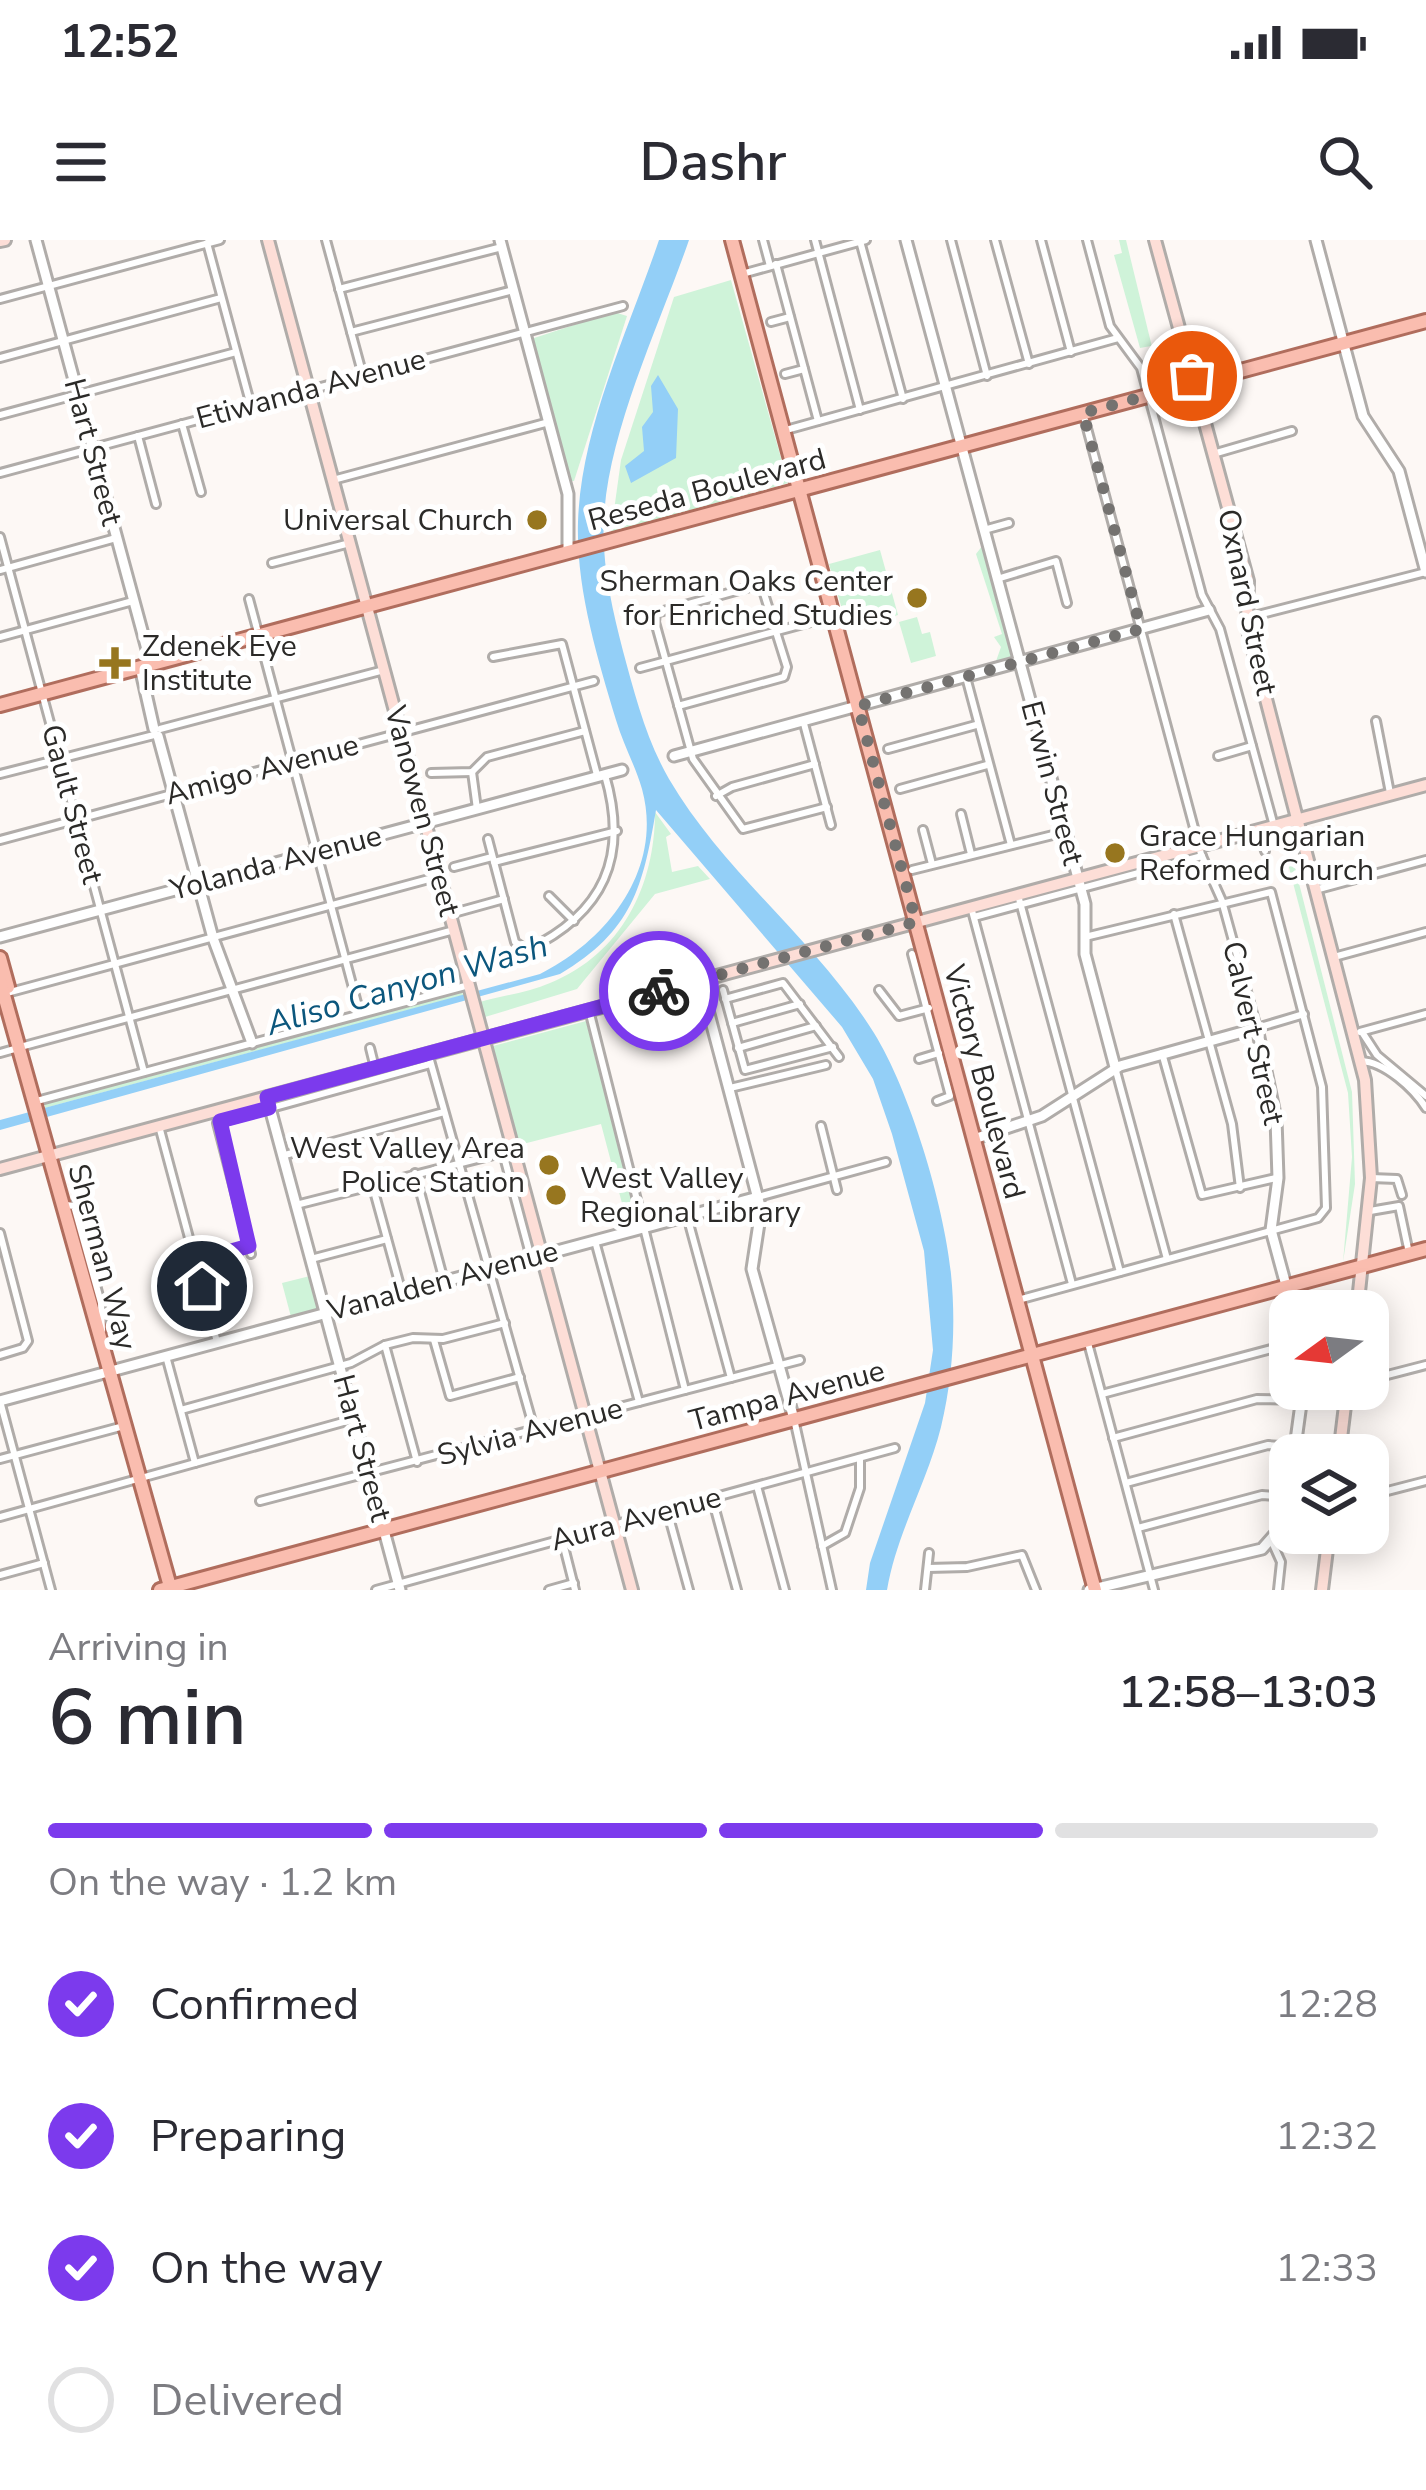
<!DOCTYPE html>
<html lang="en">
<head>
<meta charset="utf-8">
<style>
  :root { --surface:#fff; --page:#f7f7f7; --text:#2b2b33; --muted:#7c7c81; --line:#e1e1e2; --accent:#7c3aed }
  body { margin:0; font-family:"Nunito Sans",sans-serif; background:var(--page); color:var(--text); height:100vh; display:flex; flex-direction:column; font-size:45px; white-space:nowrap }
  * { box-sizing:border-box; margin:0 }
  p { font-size:39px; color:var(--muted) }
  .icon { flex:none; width:66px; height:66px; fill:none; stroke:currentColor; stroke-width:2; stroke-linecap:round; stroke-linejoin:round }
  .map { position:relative; height:1350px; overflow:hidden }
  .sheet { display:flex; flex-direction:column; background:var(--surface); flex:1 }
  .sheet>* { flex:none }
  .needle { width:78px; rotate:255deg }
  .fabs { position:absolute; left:1269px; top:1050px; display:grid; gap:24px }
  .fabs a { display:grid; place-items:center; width:120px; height:120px; border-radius:24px; background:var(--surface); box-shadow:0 6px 30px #0003; font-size:60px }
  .pin { position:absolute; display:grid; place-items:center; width:102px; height:102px; color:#fff; margin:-51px; border:6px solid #fff; border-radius:50%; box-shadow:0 3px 12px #0007 }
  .courier { position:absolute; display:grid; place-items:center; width:120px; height:120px; margin:-60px; border:9px solid #7c3aed; border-radius:50%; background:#fff; color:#222; box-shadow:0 3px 15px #0007 }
  .overview em { font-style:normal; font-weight:600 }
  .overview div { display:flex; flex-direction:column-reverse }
  .overview { display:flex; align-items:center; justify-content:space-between; height:204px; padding:0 48px }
  h1 { font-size:78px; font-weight:600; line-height:90px }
  .bar { display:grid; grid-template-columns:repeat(4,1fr); gap:18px 12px; align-content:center; height:144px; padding:0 48px }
  .bar i { height:15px; border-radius:9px; background:var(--line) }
  .bar .selected { background:var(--accent) }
  .bar p { grid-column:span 4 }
  ol { padding:0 48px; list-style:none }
  li { display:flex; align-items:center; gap:36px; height:132px }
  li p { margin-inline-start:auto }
  li .icon { padding:12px; border-radius:50%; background:var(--accent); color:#fff; stroke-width:4 }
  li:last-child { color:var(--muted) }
  li i { width:66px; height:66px; border:6px solid var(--line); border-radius:50% }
  .status { display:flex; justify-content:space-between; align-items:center; height:84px; padding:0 60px; background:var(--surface); direction:ltr }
  .status svg { height:33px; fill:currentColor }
  header { display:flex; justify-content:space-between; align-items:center; height:156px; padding:0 48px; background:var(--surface); font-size:54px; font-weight:600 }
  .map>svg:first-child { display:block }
</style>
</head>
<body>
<div class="status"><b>12:52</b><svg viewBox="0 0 49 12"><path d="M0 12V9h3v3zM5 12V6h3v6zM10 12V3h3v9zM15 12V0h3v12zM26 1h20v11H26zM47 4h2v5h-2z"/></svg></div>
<header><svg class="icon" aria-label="menu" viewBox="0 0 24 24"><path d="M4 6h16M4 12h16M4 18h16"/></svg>Dashr<svg class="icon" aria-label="search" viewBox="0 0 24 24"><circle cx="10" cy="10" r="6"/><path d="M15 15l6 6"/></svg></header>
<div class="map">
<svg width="1426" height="1350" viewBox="0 0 1426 1350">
  <rect width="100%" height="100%" fill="#fdf8f5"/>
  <g fill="#cff3d9">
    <polygon points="1119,0 1126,0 1161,144 1151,106 1140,108 1114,15 1122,13"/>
    <polygon points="731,40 788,243 611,292 621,220 674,57"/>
    <polygon points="614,72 627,76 574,241 569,241 531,99"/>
    <polygon points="983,305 1013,417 995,424 1001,407 994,397 1002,394 976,314"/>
    <polygon points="880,310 898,375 848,390 829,324"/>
    <polygon points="917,377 922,394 930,392 936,416 911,423 899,382"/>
    <path d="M655 572 671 594 666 597 672 632 698 626 710 639 655 654 577 749 485 777 480 762C500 756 527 753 550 743 622 714 655 645 655 572Z"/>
    <polygon points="1286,592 1352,852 1355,944 1343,1022 1352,917 1348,853 1280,593"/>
    <polygon points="460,751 464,755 45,868 45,863"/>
    <polygon points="586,781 634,959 636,983 628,986 601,884 519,905 493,806"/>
    <polygon points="310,1036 318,1069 291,1077 282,1043"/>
  </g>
  <g fill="#93cff7">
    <path d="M659 0H689C660 84 609 189 604 277 601 322 612 368 623 411 635 455 646 499 669 539 724 633 816 700 874 793 910 851 944 965 951 1034 956 1084 953 1138 941 1187 927 1243 897 1292 887 1350H866L870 1323 925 1163 933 1110 924 1011 892 894 873 839 842 787 656 570C643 646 633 691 560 734L0 890V880L540 734C607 701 664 629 642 549 635 525 623 504 616 480 597 416 576 349 578 282 581 187 629 89 659 0Z"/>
    <polygon points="658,135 678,169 676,218 631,243 625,226 644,211 642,187 653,172 651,146"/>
  </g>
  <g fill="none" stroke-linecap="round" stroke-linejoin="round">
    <g stroke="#b0aca9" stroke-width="12">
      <g id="minor">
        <polyline points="326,0 363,136"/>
        <polyline points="763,0 770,26"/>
        <polyline points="815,0 860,170"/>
        <polyline points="951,0 987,136"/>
        <polyline points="995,0 1029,124"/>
        <polyline points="1041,0 1071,112"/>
        <polyline points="1087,0 1110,86 1141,128 1202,355 1220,389 1274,586"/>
        <polyline points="860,1 903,159"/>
        <polyline points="207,3 251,166"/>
        <polyline points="776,24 818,181"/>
        <polyline points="742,34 866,0"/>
        <polyline points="339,49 502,7"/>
        <polyline points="0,59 220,0"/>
        <polyline points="771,82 790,77"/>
        <polyline points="351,92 513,50"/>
        <polyline points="0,118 221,58"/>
        <polyline points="785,134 804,129"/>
        <polyline points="0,175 236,112"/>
        <polyline points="1084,177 1201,614 1222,661 1257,788 1304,774"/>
        <polyline points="182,184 201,252"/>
        <polyline points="786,190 1118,98"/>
        <polyline points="138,196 156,264"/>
        <polyline points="1213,214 1292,191"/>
        <polyline points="0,233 623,66"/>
        <polyline points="333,240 549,182"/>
        <polyline points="984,290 1009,283"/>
        <polyline points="0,297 144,832"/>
        <polyline points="272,323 350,303"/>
        <polyline points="0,330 116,298"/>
        <polyline points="997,339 1056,321 1067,363"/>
        <polyline points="249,359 360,774"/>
        <polyline points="1250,377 1426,332"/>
        <polyline points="0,397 133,361"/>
        <polyline points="493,417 562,404 597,535"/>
        <polyline points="640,428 833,376"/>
        <polyline points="966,437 1011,605"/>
        <polyline points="678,466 784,437 787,427 761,344 656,373 655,382 693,519 743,589 827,567"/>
        <polyline points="803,480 831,585"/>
        <polyline points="1376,481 1390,553"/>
        <polyline points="160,489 384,430"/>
        <polyline points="888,509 976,485"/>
        <polyline points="1218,516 1252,506"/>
        <polyline points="472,532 477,569"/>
        <polyline points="431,533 472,532 487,517 585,491"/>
        <polyline points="0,534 154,495"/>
        <polyline points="900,549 987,525"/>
        <polyline points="716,556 732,547 815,524"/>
        <polyline points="961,574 971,614"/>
        <polyline points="923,590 932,624"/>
        <polyline points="1260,591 1265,611"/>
        <path d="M488 599 515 702 527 710C604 673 629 617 605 535"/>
        <polyline points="0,600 594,441"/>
        <polyline points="494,622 617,591"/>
        <polyline points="454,627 492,617"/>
        <polyline points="912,630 1065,592"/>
        <polyline points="1315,650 1426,620"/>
        <polyline points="1018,655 1120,1032"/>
        <polyline points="549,656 574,681"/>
        <polyline points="971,667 1072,1044"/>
        <polyline points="450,674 504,659"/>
        <polyline points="1174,674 1232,884 1240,948"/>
        <polyline points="974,677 1202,616"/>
        <polyline points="912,714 950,856 937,861"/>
        <polyline points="1334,717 1426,692"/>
        <polyline points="723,750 745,830 833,807"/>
        <polyline points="879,750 899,776 929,768"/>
        <polyline points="3,754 440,636"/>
        <polyline points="725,759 783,743 839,817"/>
        <polyline points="589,770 685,1150"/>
        <polyline points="732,783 800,764"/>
        <polyline points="1360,792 1426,774"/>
        <polyline points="1362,792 1377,815 1426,856"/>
        <polyline points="24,806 454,690"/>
        <polyline points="370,808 375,828"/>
        <polyline points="738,808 816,786"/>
        <polyline points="0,813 18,808"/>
        <polyline points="428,813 534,1189"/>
        <polyline points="1162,813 1202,955 1276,938"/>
        <polyline points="919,819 939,813"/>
        <path d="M1361 821C1385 822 1414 849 1426 868"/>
        <polyline points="1116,831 1167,1019"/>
        <polyline points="730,848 826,825"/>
        <polyline points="33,862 469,745"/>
        <polyline points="159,886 217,1102"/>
        <polyline points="821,886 837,950"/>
        <polyline points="503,913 531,1018"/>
        <polyline points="285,915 444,872"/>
        <polyline points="415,933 444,1041"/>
        <polyline points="1371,938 1397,939 1402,955"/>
        <polyline points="372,944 402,1053"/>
        <polyline points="758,957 886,922"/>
        <polyline points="66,965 74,966 101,1063 102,1090"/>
        <polyline points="296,965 513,910"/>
        <polyline points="1370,971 1399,966 1409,1013"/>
        <polyline points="687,976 731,1138"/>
        <polyline points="0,993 28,1101 23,1108 0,1115"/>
        <polyline points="595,1001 639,1162"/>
        <polyline points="251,1014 217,883 430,824"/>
        <polyline points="311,1019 387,999"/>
        <polyline points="195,1021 249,1006"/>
        <polyline points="1018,1060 1318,978 1326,968 1322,847 1271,652 1085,697"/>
        <polyline points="434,1100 450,1156 520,1137"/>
        <polyline points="1088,1103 1154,1350"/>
        <polyline points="385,1105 417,1222"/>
        <polyline points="166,1116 195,1223"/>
        <polyline points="1368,1140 1426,1125"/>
        <polyline points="1102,1154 1290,1104"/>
        <polyline points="0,1161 51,1350"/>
        <polyline points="181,1170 351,1123 385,1105 413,1098 443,1099 505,1083"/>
        <polyline points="794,1179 832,1350"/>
        <polyline points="1113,1198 1257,1159 1301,1160"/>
        <polyline points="0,1219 120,1187"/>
        <polyline points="1126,1243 1268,1205 1295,1207"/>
        <polyline points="757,1246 785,1350"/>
        <polyline points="1368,1256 1426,1241"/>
        <polyline points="712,1258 737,1350"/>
        <polyline points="260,1261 800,1120"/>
        <polyline points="667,1270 689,1350"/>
        <polyline points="0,1277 354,1179"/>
        <polyline points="1138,1288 1262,1255 1289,1257"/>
        <polyline points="562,1299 575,1350"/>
        <polyline points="1272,1302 1281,1322 1278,1350"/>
        <polyline points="822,1306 845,1293 860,1248 860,1218"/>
        <polyline points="928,1328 967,1327 1022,1315 1036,1350"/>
        <polyline points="0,1335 44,1323"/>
        <polyline points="376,1350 895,1208"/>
        <polyline points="549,1350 574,1343"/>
        <polyline points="925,1350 929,1313"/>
      </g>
    </g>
    <g stroke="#b0aca9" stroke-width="15">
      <g id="tertiary">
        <polyline points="36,0 151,424"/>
        <polyline points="500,0 568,254 568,312"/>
        <polyline points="906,0 1085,664 1085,714 1115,827"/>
        <polyline points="1316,0 1363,176 1399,231 1426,332"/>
        <polyline points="140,427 154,489"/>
        <polyline points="158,496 213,698 252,803"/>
        <polyline points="674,516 1209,370"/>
        <polyline points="0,697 622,530"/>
        <polyline points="700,740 761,970 752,1029 794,1179"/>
        <polyline points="267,857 400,1350"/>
        <polyline points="974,899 1042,876 1120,826 1257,788 1276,879 1278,938 1271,990 1293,1071"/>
        <polyline points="0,1161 758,957"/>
        <polyline points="1294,1215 1303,1149"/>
        <polyline points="1089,1350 1262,1309 1283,1285 1290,1251"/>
      </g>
    </g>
    <g stroke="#b0aca9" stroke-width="16">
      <g id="secondary">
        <polyline points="268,0 632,1350"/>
        <polyline points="1155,0 1248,341 1247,386 1365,840 1371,938 1357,1071"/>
        <polyline points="0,1 5,0"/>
        <polyline points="0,929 1426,545"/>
        <polyline points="1339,1215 1347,1149"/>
        <polyline points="1322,1350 1329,1293"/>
      </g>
    </g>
    <g stroke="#b06d5d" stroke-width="18">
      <g id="primary">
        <polyline points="732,0 1095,1350"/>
        <polyline points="0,465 1426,81"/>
        <polyline points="0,718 8,747"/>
        <polyline points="0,741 171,1350"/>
        <polyline points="160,1350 1426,1009"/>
      </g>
    </g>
    <use href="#minor" stroke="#fff" stroke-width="6"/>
    <use href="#tertiary" stroke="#fff" stroke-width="9"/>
    <use href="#secondary" stroke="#fdded7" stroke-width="10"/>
    <use href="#primary" stroke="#fabdaf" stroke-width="12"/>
  </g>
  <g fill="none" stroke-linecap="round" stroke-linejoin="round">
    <polyline stroke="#747270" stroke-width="12" stroke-dasharray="0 21.6" points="659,751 916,682 858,466 1141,389 1083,173 1194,143 1192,136"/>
    <polyline stroke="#7c3aed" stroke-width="15" points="202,1046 196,1021 249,1006 220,881 269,868 267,857 659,751"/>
  </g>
  <g fill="#97761f" stroke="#fff" stroke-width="4.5">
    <circle cx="537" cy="280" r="12"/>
    <circle cx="917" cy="358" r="12"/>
    <path d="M109 405h12v12h12v12h-12v12h-12v-12h-12v-12h12z"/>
    <circle cx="1115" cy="613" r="12"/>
    <circle cx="549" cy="925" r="12"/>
    <circle cx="556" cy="955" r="12"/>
  </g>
  <g text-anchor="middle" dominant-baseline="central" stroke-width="10" stroke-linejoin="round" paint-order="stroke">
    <g font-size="30" fill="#2b2a28" stroke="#fff">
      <text transform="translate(311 149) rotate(-15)">Etiwanda Avenue</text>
      <text transform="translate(93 212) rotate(75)">Hart Street</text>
      <text transform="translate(707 250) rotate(-15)">Reseda Boulevard</text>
      <text transform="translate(1247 362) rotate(78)">Oxnard Street</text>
      <text transform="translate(262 530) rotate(-15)">Amigo Avenue</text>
      <text transform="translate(1052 543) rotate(75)">Erwin Street</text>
      <text transform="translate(72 564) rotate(75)">Gault Street</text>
      <text transform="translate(422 571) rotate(75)">Vanowen Street</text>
      <text transform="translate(276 623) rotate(-15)">Yolanda Avenue</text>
      <text transform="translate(1253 793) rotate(77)">Calvert Street</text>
      <text transform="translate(984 842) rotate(75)">Victory Boulevard</text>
      <text transform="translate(102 1017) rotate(75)">Sherman Way</text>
      <text transform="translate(443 1041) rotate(-15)">Vanalden Avenue</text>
      <text transform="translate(787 1156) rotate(-15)">Tampa Avenue</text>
      <text transform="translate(530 1192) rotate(-15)">Sylvia Avenue</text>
      <text transform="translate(362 1208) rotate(75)">Hart Street</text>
      <text transform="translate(636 1279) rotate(-15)">Aura Avenue</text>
    </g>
    <g font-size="30" fill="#2b2a28" stroke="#fff" text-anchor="end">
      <text x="513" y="280">Universal Church</text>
      <text x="893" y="341">Sherman Oaks Center<tspan x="893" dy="34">for Enriched Studies</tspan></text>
      <text x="142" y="406" text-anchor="start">Zdenek Eye<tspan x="142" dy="34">Institute</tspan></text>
      <text x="1139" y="596" text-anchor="start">Grace Hungarian<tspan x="1139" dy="34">Reformed Church</tspan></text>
      <text x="525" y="908">West Valley Area<tspan x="525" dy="34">Police Station</tspan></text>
      <text x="580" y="938" text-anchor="start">West Valley<tspan x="580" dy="34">Regional Library</tspan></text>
    </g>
    <g font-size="33" font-style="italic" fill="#0c577d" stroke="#fff">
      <text transform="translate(407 745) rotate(-16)">Aliso Canyon Wash</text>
    </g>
  </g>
</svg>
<div class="fabs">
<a><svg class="needle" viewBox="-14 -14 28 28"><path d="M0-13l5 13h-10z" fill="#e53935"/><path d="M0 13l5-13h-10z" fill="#7c7c81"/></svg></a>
<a><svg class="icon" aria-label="layers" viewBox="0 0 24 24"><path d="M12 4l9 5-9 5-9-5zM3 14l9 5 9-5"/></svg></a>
</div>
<div class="pin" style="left:1192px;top:136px;background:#ea580c"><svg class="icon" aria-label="bag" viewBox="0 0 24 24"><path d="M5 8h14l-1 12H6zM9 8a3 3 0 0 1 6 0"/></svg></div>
<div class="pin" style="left:202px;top:1046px;background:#1f2937"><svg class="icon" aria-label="home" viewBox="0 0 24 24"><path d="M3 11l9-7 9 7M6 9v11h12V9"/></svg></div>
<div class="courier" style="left:659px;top:751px"><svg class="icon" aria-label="bike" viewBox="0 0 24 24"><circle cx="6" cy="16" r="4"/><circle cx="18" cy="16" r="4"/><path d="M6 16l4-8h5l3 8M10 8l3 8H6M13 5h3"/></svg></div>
</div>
<section class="sheet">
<div class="overview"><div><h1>6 min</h1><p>Arriving in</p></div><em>12:58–13:03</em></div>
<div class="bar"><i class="selected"></i><i class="selected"></i><i class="selected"></i><i></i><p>On the way · 1.2 km</p></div>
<ol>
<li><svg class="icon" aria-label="check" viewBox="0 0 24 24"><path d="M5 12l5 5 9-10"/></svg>Confirmed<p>12:28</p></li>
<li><svg class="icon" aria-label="check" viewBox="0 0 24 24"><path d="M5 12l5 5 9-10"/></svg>Preparing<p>12:32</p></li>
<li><svg class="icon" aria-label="check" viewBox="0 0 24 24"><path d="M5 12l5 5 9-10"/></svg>On the way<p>12:33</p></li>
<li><i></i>Delivered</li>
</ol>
</section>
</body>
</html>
